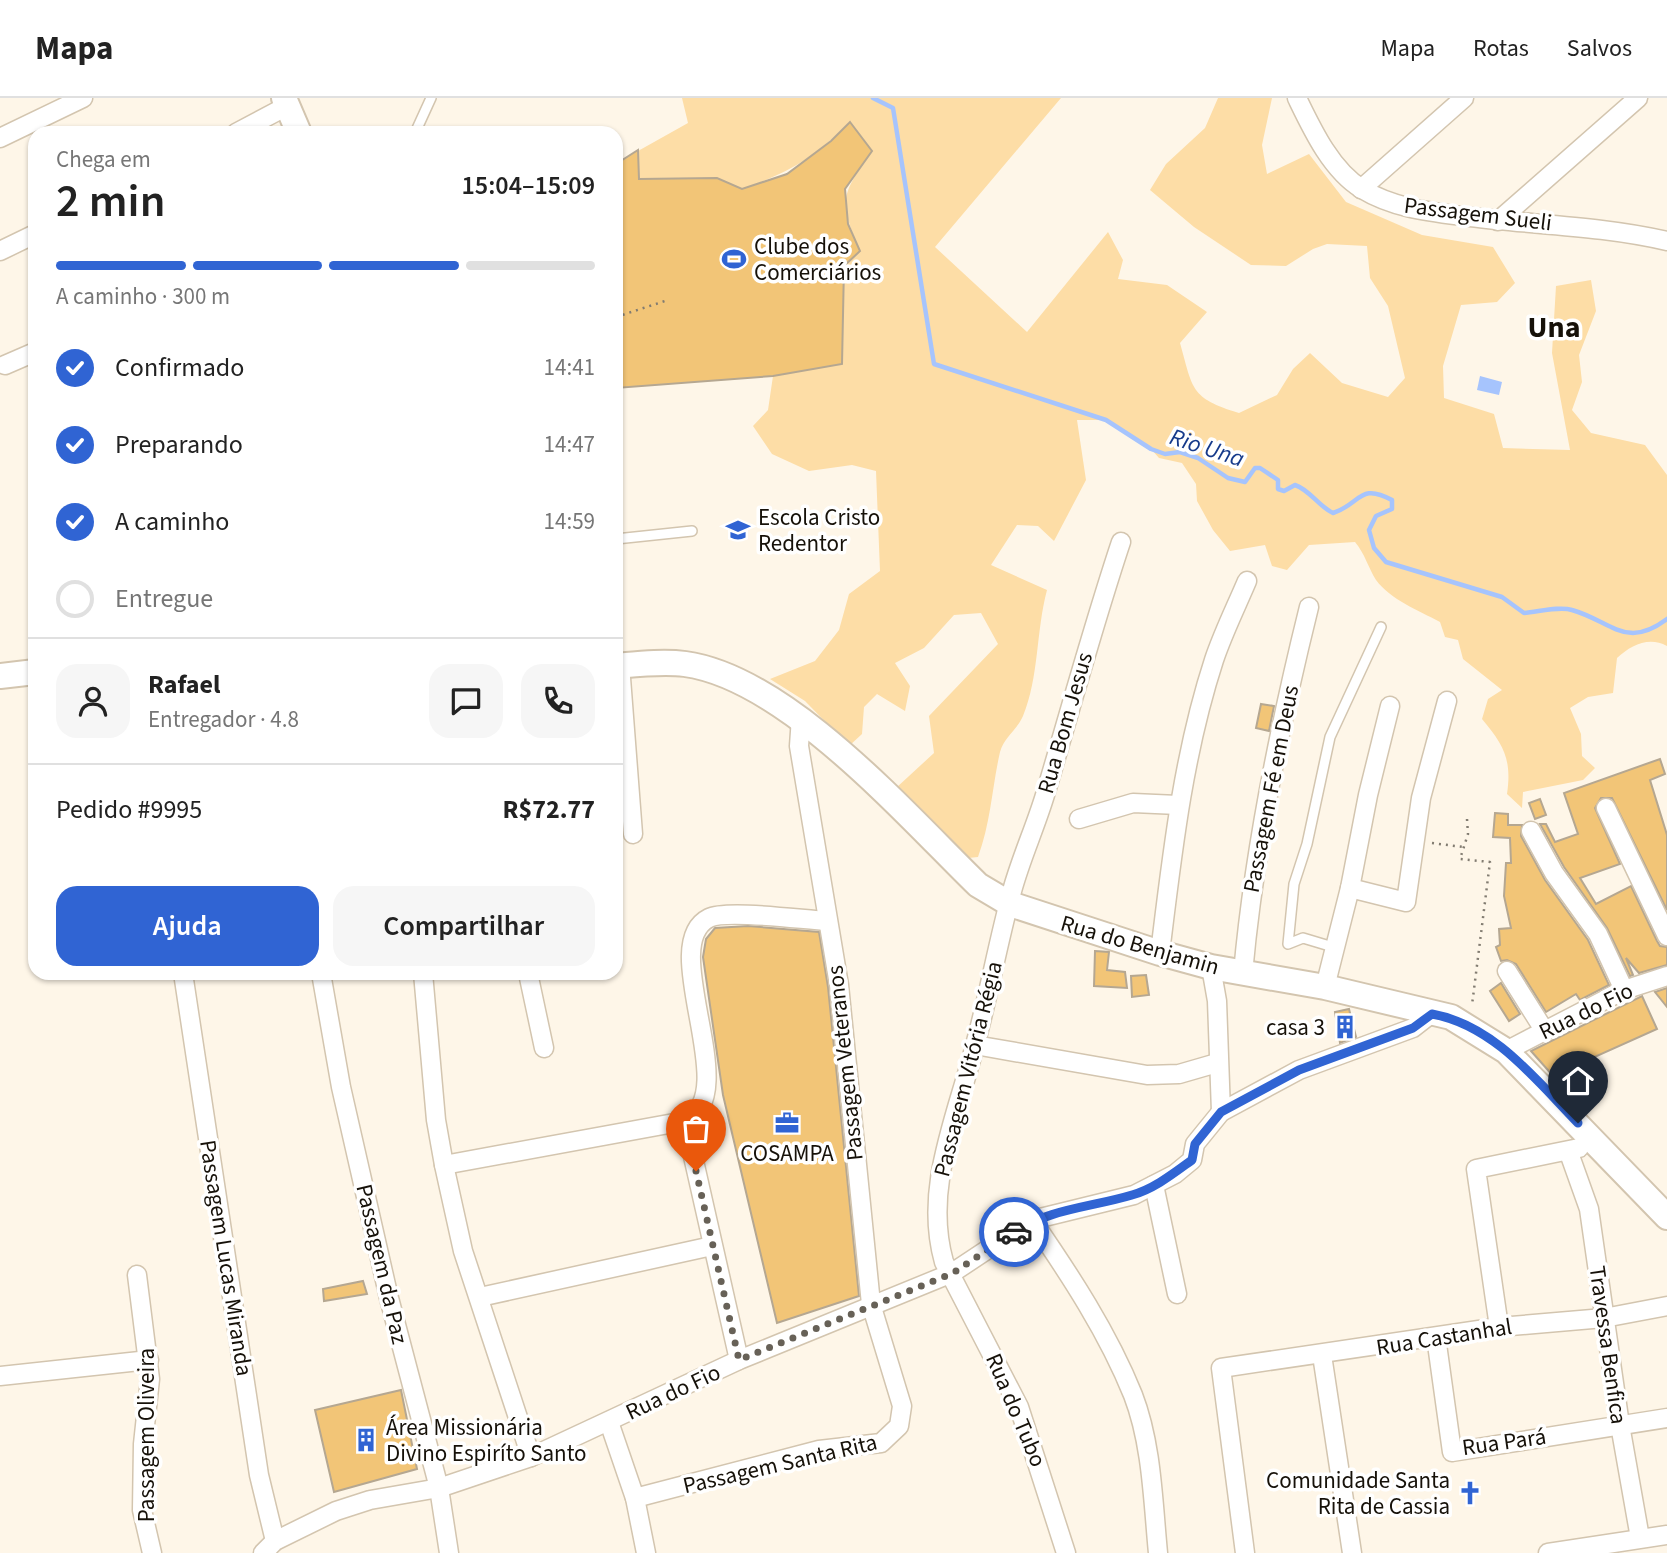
<!DOCTYPE html>
<html lang="pt">
<head>
<meta charset="utf-8">
<style>
  :root { --surface:#fff; --page:#f6f6f6; --text:#222; --muted:#767676; --line:#e0e0e0; --accent:#3064d3 }
  body { margin:0; font-family:"Source Sans 3",sans-serif; background:var(--page); color:var(--text); height:100vh; display:flex; flex-direction:column; font-size:26px; white-space:nowrap }
  * { box-sizing:border-box; margin:0 }
  p { font-size:23px; color:var(--muted) }
  .icon { flex:none; width:38px; height:38px; fill:none; stroke:currentColor; stroke-width:2; stroke-linecap:round; stroke-linejoin:round }
  .map { position:relative; flex:1; overflow:hidden }
  .sheet { position:absolute; left:28px; top:28px; width:595px; height:854px; display:flex; flex-direction:column; background:var(--surface); border-radius:21px; box-shadow:0 2px 5px #0004 }
  .sheet>* { flex:none }
  .pin { position:absolute; display:grid; place-items:center; width:60px; height:60px; color:#fff; margin:-72px -30px; border-radius:50% 50% 50% 0; rotate:-45deg; box-shadow:0 0 7px #0007 }
  .pin .icon { rotate:45deg }
  .courier { position:absolute; display:grid; place-items:center; width:70px; height:70px; margin:-35px; border:5px solid #3064d3; border-radius:50%; background:#fff; color:#222; box-shadow:0 2px 9px #0007 }
  .overview em { font-style:normal; font-weight:600 }
  .overview div { display:flex; flex-direction:column-reverse }
  .overview { display:flex; align-items:center; justify-content:space-between; height:119px; padding:0 28px }
  h1 { font-size:46px; font-weight:600; line-height:52px }
  .bar { display:grid; grid-template-columns:repeat(4,1fr); gap:10px 7px; align-content:center; height:84px; padding:0 28px }
  .bar i { height:9px; border-radius:5px; background:var(--line) }
  .bar .selected { background:var(--accent) }
  .bar p { grid-column:span 4 }
  .line { display:flex; align-items:center; gap:18px; padding:0 28px; border-top:2px solid var(--line) }
  .line div { flex:1 }
  .round { display:grid; place-items:center; flex:none; width:74px; height:74px; border-radius:21px; background:var(--page) }
  ol { padding:0 28px; list-style:none }
  li { display:flex; align-items:center; gap:21px; height:77px }
  li p { margin-inline-start:auto }
  li .icon { padding:7px; border-radius:50%; background:var(--accent); color:#fff; stroke-width:4 }
  li:last-child { color:var(--muted) }
  li i { width:38px; height:38px; border:4px solid var(--line); border-radius:50% }
  .action { display:flex; gap:14px; margin-top:auto; padding:14px 28px }
  .action a { flex:1; height:80px; border-radius:21px; background:var(--accent); color:#fff; font-size:28px; font-weight:600; line-height:80px; text-align:center }
  .action a+a { background:var(--page); color:var(--text) }
  header { display:flex; align-items:center; gap:42px; box-sizing:border-box; height:98px; padding:0 35px; background:var(--surface); border-bottom:2px solid var(--line) }
  header strong { font-size:33px }
  nav { display:flex; gap:38px; margin-inline-start:auto; font-size:24px }
  .map>svg:first-child { display:block }
</style>
</head>
<body>
<header>
<strong>Mapa</strong>
<nav><a>Mapa</a><a>Rotas</a><a>Salvos</a></nav>
</header>
<div class="map">
<svg width="1667" height="1455" viewBox="0 0 1667 1455">
  <rect width="100%" height="100%" fill="#fef6e8"/>
  <path fill="#fddda6" d="M682 0H1061L935 149 1027 234 1108 134 1123 162 1118 181 1167 187 1207 214 1180 245C1193 291 1190 300 1239 315L1277 297 1293 271 1310 255 1342 285 1388 299 1405 280 1388 208 1370 180 1367 148 1327 146 1313 151 1286 168 1251 167 1194 129 1150 92 1166 66 1205 30 1218 0H1272L1262 47 1267 76 1309 56 1346 104 1422 137 1493 149 1515 185 1497 204 1461 207 1443 268 1444 300 1494 316 1503 350 1570 352 1552 255 1556 188 1591 182 1596 213 1579 257 1582 284 1572 312 1591 335 1645 347 1667 377V548C1649 538 1631 547 1617 560L1613 595 1588 599 1570 610 1581 636 1582 658 1595 670 1583 682 1523 694 1522 710 1507 696C1512 662 1504 647 1482 621L1488 601 1502 592 1463 561 1458 542 1445 539 1440 524C1418 512 1391 502 1376 482 1368 469 1365 456 1355 444L1309 447 1287 472 1272 468 1265 447 1230 453 1213 432 1197 403 1196 386 1182 365 1159 360 1151 351 1106 322H1077L1086 382 1054 443 1038 428 1017 427 991 467 1047 492C1036 533 1039 580 1023 618 1017 632 1004 639 1000 654 992 689 991 724 978 759L968 760 896 690 934 655 929 618 998 546 981 515 954 517 924 550 895 565 910 588 905 613 877 596 864 609 862 636 849 648 805 603 770 581 815 563 839 532 849 496 880 473 876 373 852 367 809 373 772 356 753 328 768 312 773 278 842 265 844 168 860 153C838 102 841 97 872 53L849 24C815 60 788 75 742 91L717 80 639 81 638 53 688 25Z"/>
  <polygon fill="#a6c4fd" points="1480,278 1502,284 1499,297 1477,292"/>
  <g fill="none" stroke-linecap="round" stroke-linejoin="round">
    <path stroke="#a6c4fd" stroke-width="4.5" d="M873 0 893 10 934 266 1106 322 1151 351 1165 356 1180 354 1198 360 1228 380 1245 384 1255 370H1260L1278 382V391L1284 393 1295 387C1310 392 1318 408 1333 415 1361 406 1359 384 1392 402V411L1376 418 1369 432 1374 450 1386 464 1502 499 1524 515C1538 514 1559 508 1572 512 1611 523 1626 552 1667 521"/>
  </g>
  <g fill="#f2c577" stroke="#b5a791" stroke-width="2">
    <polygon points="850,24 872,53 845,91 848,126 860,153 844,168 842,266 773,278 616,290 616,66 638,52 639,81 717,80 742,91 787,76 831,43"/>
    <polygon points="1261,606 1274,608 1269,633 1256,630"/>
    <polygon points="1660,661 1665,676 1650,682 1667,737 1667,812 1612,700 1601,700 1595,710 1620,766 1580,780 1596,806 1631,788 1657,843 1660,848 1667,849 1667,867 1639,875 1626,860 1633,877 1630,878 1607,830 1564,769 1540,726 1546,726 1555,744 1578,736 1564,695"/>
    <polygon points="1540,701 1546,717 1535,721 1529,705"/>
    <polygon points="1495,715 1508,716 1508,727 1522,727 1521,738 1545,782 1588,842 1609,887 1580,902 1576,896 1546,914 1516,866 1507,862 1501,863 1496,849 1500,847 1499,831 1511,830 1504,798 1506,765 1511,765 1510,740 1493,739"/>
    <polygon points="748,828 819,834 828,889 859,1198 777,1225 723,997 703,859 706,841 715,830"/>
    <polygon points="1095,853 1109,854 1107,872 1125,874 1127,890 1094,888"/>
    <polygon points="1146,877 1149,897 1132,899 1131,878"/>
    <polygon points="1501,885 1520,916 1509,923 1490,893"/>
    <polygon points="1667,890 1667,909 1655,894"/>
    <polygon points="1642,898 1657,931 1572,969 1593,993 1578,1006 1531,953"/>
    <polygon points="1349,911 1356,939 1340,945 1335,914"/>
    <polygon points="363,1183 367,1196 324,1203 323,1191"/>
    <polygon points="401,1292 417,1371 334,1394 315,1312"/>
  </g>
  <g fill="none" stroke-linecap="round" stroke-linejoin="round">
    <g stroke="#d3c5af" stroke-width="12">
      <g id="lane">
        <polyline points="415,35 431,0"/>
        <polyline points="616,441 692,433"/>
        <polyline points="1333,849 1303,840 1288,846 1294,786 1307,746 1330,639 1381,529"/>
      </g>
    </g>
    <g stroke="#d3c5af" stroke-width="21">
      <g id="street">
        <path d="M1297 0C1312 31 1331 72 1362 91 1395 111 1432 114 1470 119 1536 127 1602 128 1667 143"/>
        <polyline points="236,35 287,8"/>
        <polyline points="0,40 83,0"/>
        <polyline points="1361,91 1464,0"/>
        <polyline points="1498,123 1638,0"/>
        <polyline points="0,153 35,136"/>
        <polyline points="5,267 35,254"/>
        <polyline points="620,567 633,736"/>
        <polyline points="1606,710 1667,838"/>
        <polyline points="1079,721 1133,705 1178,707"/>
        <polyline points="1531,733 1554,775 1598,836 1624,892"/>
        <polyline points="1350,790 1406,804 1421,700 1447,603"/>
        <path d="M1160 855C1172 757 1183 657 1214 562 1223 535 1236 509 1247 483"/>
        <polyline points="1211,869 1217,903 1221,1014"/>
        <polyline points="1507,873 1544,932"/>
        <polyline points="183,875 259,1377 275,1443"/>
        <polyline points="321,875 341,989 389,1200 439,1390 449,1455"/>
        <polyline points="423,875 436,1022 444,1067 463,1153 531,1359"/>
        <polyline points="528,875 544,950"/>
        <path d="M1243 875C1254 752 1279 630 1309 509"/>
        <polyline points="1325,889 1350,790 1368,697 1390,608"/>
        <polyline points="975,947 1147,977 1179,976 1217,965"/>
        <polyline points="1506,953 1624,892 1667,878"/>
        <polyline points="685,1023 739,1262"/>
        <polyline points="1569,1055 1589,1111 1620,1327 1640,1440"/>
        <path d="M444 1067 685 1023C745 996 655 847 709 820 727 811 804 822 827 823"/>
        <polyline points="1154,1087 1177,1196"/>
        <path d="M1032 1122C1070 1177 1108 1235 1133 1297 1152 1346 1153 1404 1158 1455"/>
        <polyline points="137,1177 150,1281 143,1346 142,1412 152,1455"/>
        <polyline points="480,1199 712,1148"/>
        <polyline points="1499,1229 1476,1071 1579,1050"/>
        <polyline points="1436,1239 1452,1354 1667,1320"/>
        <polyline points="1322,1257 1352,1455"/>
        <polyline points="0,1278 149,1262"/>
        <polyline points="609,1324 635,1400 646,1455"/>
        <polyline points="635,1400 819,1352 881,1345 899,1328 902,1308 871,1206 839,887 799,648 801,619"/>
        <polyline points="263,1455 275,1443 336,1413 370,1402 439,1390 531,1359 739,1262 952,1175 1032,1122 1134,1097 1175,1076 1192,1062 1195,1046 1221,1014 1299,972 1413,930 1431,916"/>
        <path d="M1066 1455 1019 1309 944 1164C923 1090 957 1018 975 947 989 896 998 844 1012 793 1021 760 1035 730 1045 697 1070 613 1093 528 1121 444"/>
        <polyline points="1245,1455 1221,1270 1499,1229 1604,1220 1667,1208"/>
        <polyline points="1548,1455 1667,1437"/>
      </g>
    </g>
    <g stroke="#d3c5af" stroke-width="28">
      <g id="secondary">
        <polyline points="284,0 299,35"/>
        <path d="M616 568C638 566 663 563 685 566 787 580 906 717 978 787L1010 806 1160 855 1211 869 1325 889 1451 919 1506 953 1667 1119"/>
        <polyline points="0,578 35,574"/>
      </g>
    </g>
    <g stroke="#827c71" stroke-width="2.5" stroke-dasharray="2 5" stroke-linecap="butt">
      <polyline points="616,219 668,202"/>
      <polyline points="1467,721 1468,736 1460,761 1490,764 1472,907"/>
      <polyline points="1432,745 1463,749"/>
    </g>
    <use href="#lane" stroke="#fff" stroke-width="9"/>
    <use href="#street" stroke="#fff" stroke-width="18"/>
    <use href="#secondary" stroke="#fff" stroke-width="24"/>
  </g>
  <g fill="none" stroke-linecap="round" stroke-linejoin="round">
    <polyline stroke="#676157" stroke-width="7" stroke-dasharray="0 12.6" points="696,1073 739,1262 953,1175 1014,1134"/>
    <path stroke="#3064d3" stroke-width="9" d="M1014 1134C1049 1111 1092 1109 1132 1097 1154 1091 1174 1075 1192 1062L1195 1046 1221 1014 1299 972 1413 930 1432 916C1494 927 1536 982 1578 1025"/>
  </g>
  <defs>
    <g id="stadium-bare" transform="scale(1.89)"><path d="M0-5a6.5 5 0 1 0 0 10a6.5 5 0 1 0 0-10ZM-3.5-1.8h7v3.6h-7Z" fill="#3064d3" stroke="#fff" stroke-width="2.5" paint-order="stroke"/></g>
    <g id="school-bare" transform="scale(1.89)"><path d="M0-5L7-2L0 1L-7-2ZM-4 1L0 2.5L4 1V4Q0 6-4 4Z" fill="#3064d3" stroke="#fff" stroke-width="2.5" paint-order="stroke"/></g>
    <g id="building-bare" transform="scale(1.89)"><path d="M-4-6H4V6H1V3H-1V6H-4ZM-2.5-4.3h1.7v1.8h-1.7ZM.8-4.3h1.7v1.8H.8ZM-2.5-1h1.7V.8h-1.7ZM.8-1h1.7V.8H.8Z" fill="#3064d3" stroke="#fff" stroke-width="2.5" paint-order="stroke"/></g>
    <g id="office-bare" transform="scale(1.89)"><path d="M-6-3h4V-5.5h4V-3h4V5H-6ZM-1-4.5V-3h2v-1.5ZM-6 0V1H6V0Z" fill="#3064d3" stroke="#fff" stroke-width="2.5" paint-order="stroke"/></g>
    <g id="church-bare" transform="scale(1.89)"><path d="M-1.2-6h2.4v3.5h3.3v2.4h-3.3V6h-2.4V-.1h-3.3v-2.4h3.3Z" fill="#3064d3" stroke="#fff" stroke-width="2.5" paint-order="stroke"/></g>
  </defs>
  <g fill-rule="evenodd">
    <use href="#stadium-bare" x="734" y="161"/>
    <use href="#school-bare" x="738" y="432"/>
    <use href="#building-bare" x="1345" y="929"/>
    <use href="#office-bare" x="787" y="1025"/>
    <use href="#building-bare" x="366" y="1342"/>
    <use href="#church-bare" x="1470" y="1395"/>
  </g>
  <g text-anchor="middle" dominant-baseline="central" stroke-width="7" stroke-linejoin="round" paint-order="stroke">
    <g font-size="23" fill="#161109" stroke="#fff">
      <text transform="translate(1478 116) rotate(7)">Passagem Sueli</text>
      <text transform="translate(1065 625) rotate(-74)">Rua Bom Jesus</text>
      <text transform="translate(1271 691) rotate(-79)">Passagem Fé em Deus</text>
      <text transform="translate(1140 847) rotate(16)">Rua do Benjamin</text>
      <text transform="translate(1586 913) rotate(-26)">Rua do Fio</text>
      <text transform="translate(845 965) rotate(-96)">Passagem Veteranos</text>
      <text transform="translate(968 971) rotate(-76)">Passagem Vitória Régia</text>
      <text transform="translate(226 1160) rotate(81)">Passagem Lucas Miranda</text>
      <text transform="translate(382 1166) rotate(77)">Passagem da Paz</text>
      <text transform="translate(1444 1239) rotate(-9)">Rua Castanhal</text>
      <text transform="translate(1608 1247) rotate(82)">Travessa Benfica</text>
      <text transform="translate(673 1294) rotate(-25)">Rua do Fio</text>
      <text transform="translate(1016 1312) rotate(67)">Rua do Tubo</text>
      <text transform="translate(146 1337) rotate(-90)">Passagem Oliveira</text>
      <text transform="translate(1504 1344) rotate(-8)">Rua Pará</text>
      <text transform="translate(780 1366) rotate(-13)">Passagem Santa Rita</text>
    </g>
    <g font-size="23" fill="#161109" stroke="#fff" text-anchor="start">
      <text x="754" y="148">Clube dos<tspan x="754" dy="26">Comerciários</tspan></text>
      <text x="758" y="419">Escola Cristo<tspan x="758" dy="26">Redentor</tspan></text>
      <text x="1325" y="929" text-anchor="end">casa 3</text>
      <text x="787" y="1055" text-anchor="middle">COSAMPA</text>
      <text x="386" y="1329">Área Missionária<tspan x="386" dy="26">Divino Espiríto Santo</tspan></text>
      <text x="1450" y="1382" text-anchor="end">Comunidade Santa<tspan x="1450" dy="26">Rita de Cassia</tspan></text>
    </g>
    <g font-size="24" font-style="italic" fill="#163a8a" stroke="#fff">
      <text transform="translate(1207 350) rotate(18)">Rio Una</text>
    </g>
    <g font-size="30" font-weight="bold" fill="#161109" stroke="#fff">
      <text x="1554" y="229">Una</text>
    </g>
  </g>
</svg>
<div class="pin" style="left:696px;top:1073px;background:#ea580c"><svg class="icon" aria-label="bag" viewBox="0 0 24 24"><path d="M5 8h14l-1 12H6zM9 8a3 3 0 0 1 6 0"/></svg></div>
<div class="pin" style="left:1578px;top:1025px;background:#1f2937"><svg class="icon" aria-label="home" viewBox="0 0 24 24"><path d="M3 11l9-7 9 7M6 9v11h12V9"/></svg></div>
<div class="courier" style="left:1014px;top:1134px"><svg class="icon" aria-label="car" viewBox="0 0 24 24"><path d="M5 17H2v-5l4-1 3-4h7l3 4 3 1v5h-3M9 17h6M6 11h13"/><circle cx="7" cy="17" r="2"/><circle cx="17" cy="17" r="2"/></svg></div>
<section class="sheet">
<div class="overview"><div><h1>2 min</h1><p>Chega em</p></div><em>15:04–15:09</em></div>
<div class="bar"><i class="selected"></i><i class="selected"></i><i class="selected"></i><i></i><p>A caminho · 300 m</p></div>
<ol>
<li><svg class="icon" aria-label="check" viewBox="0 0 24 24"><path d="M5 12l5 5 9-10"/></svg>Confirmado<p>14:41</p></li>
<li><svg class="icon" aria-label="check" viewBox="0 0 24 24"><path d="M5 12l5 5 9-10"/></svg>Preparando<p>14:47</p></li>
<li><svg class="icon" aria-label="check" viewBox="0 0 24 24"><path d="M5 12l5 5 9-10"/></svg>A caminho<p>14:59</p></li>
<li><i></i>Entregue</li>
</ol>
<div class="line" style="height:126px"><a class="round"><svg class="icon" aria-label="person" viewBox="0 0 24 24"><circle cx="12" cy="8" r="4"/><path d="M4 21q1-7 8-7t8 7"/></svg></a><div><b>Rafael</b><p>Entregador · 4.8</p></div><a class="round"><svg class="icon" aria-label="chat" viewBox="0 0 24 24"><path d="M4 5h16v11H9l-5 4z"/></svg></a><a class="round"><svg class="icon" aria-label="phone" viewBox="0 0 24 24"><path d="M5 4h4l2 5-3 2q2 4 5 5l2-3 5 2v4C11 20 4 13 5 4z"/></svg></a></div>
<div class="line" style="height:91px"><div>Pedido #9995</div><b>R$72.77</b></div>
<div class="action"><a>Ajuda</a><a>Compartilhar</a></div>
</section>
</div>
</body>
</html>
